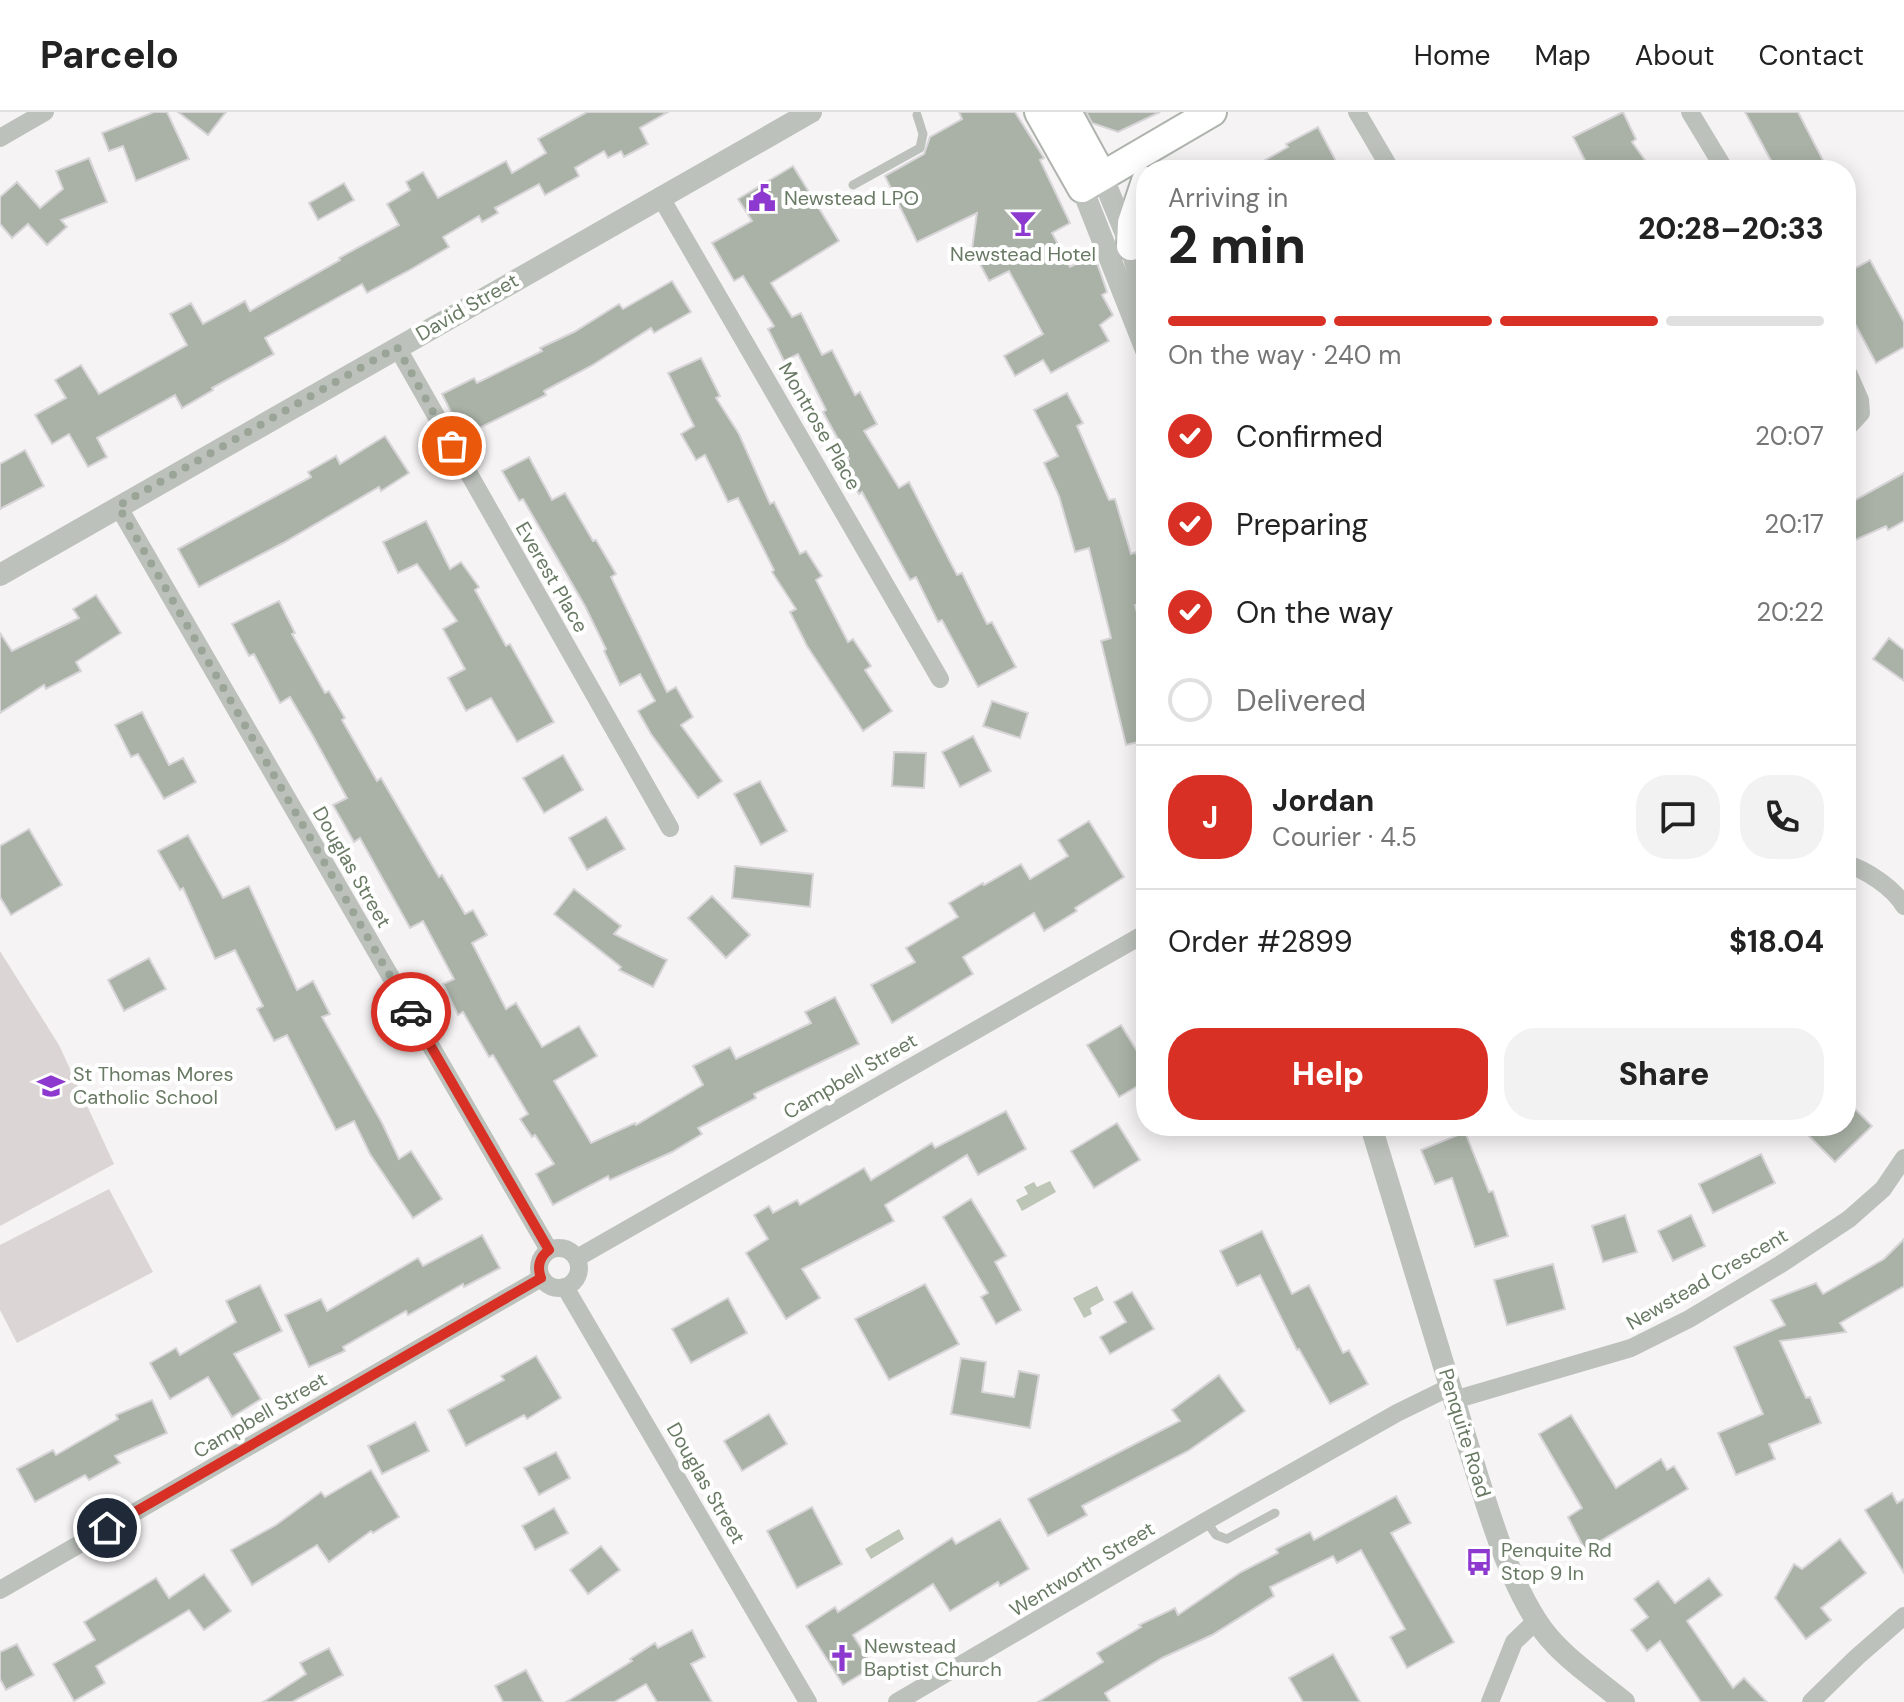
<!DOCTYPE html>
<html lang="en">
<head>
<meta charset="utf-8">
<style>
  :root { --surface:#fff; --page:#f2f2f2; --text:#222; --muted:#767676; --line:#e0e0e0; --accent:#d93025 }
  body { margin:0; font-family:"DM Sans",sans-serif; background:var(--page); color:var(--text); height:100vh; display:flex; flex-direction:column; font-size:30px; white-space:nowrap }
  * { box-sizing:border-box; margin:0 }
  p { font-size:26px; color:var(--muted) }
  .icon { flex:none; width:44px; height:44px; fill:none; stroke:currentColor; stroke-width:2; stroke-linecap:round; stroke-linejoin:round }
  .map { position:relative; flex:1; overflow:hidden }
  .side { position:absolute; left:1136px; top:48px; width:720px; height:976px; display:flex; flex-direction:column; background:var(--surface); border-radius:32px; box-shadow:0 4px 20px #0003 }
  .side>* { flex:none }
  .pin { position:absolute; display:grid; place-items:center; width:68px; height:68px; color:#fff; margin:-34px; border:4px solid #fff; border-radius:50%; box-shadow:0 2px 8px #0007 }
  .courier { position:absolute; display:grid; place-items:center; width:80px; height:80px; margin:-40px; border:6px solid #d93025; border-radius:50%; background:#fff; color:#222; box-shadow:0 2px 10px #0007 }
  .summary em { font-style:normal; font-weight:800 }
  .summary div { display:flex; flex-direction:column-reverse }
  .summary { display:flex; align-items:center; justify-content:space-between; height:136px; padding:0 32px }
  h1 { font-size:52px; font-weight:800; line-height:60px }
  .bar { display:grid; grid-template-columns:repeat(4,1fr); gap:12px 8px; align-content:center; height:96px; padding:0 32px }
  .bar i { height:10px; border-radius:6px; background:var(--line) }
  .bar .selected { background:var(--accent) }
  .bar p { grid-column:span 4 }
  .line { display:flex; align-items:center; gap:20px; padding:0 32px; border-top:2px solid var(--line) }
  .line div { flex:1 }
  .round { display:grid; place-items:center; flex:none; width:84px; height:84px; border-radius:32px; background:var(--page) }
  ol { padding:0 32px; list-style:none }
  li { display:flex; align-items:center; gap:24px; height:88px }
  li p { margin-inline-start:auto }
  li .icon { padding:8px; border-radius:50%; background:var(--accent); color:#fff; stroke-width:4 }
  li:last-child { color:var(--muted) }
  li i { width:44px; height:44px; border:4px solid var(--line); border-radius:50% }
  .action { display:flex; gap:16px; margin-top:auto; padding:16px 32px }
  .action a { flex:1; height:92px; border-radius:32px; background:var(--accent); color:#fff; font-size:32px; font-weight:800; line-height:92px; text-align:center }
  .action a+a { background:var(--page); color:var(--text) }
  header { display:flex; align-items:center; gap:48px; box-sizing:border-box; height:112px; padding:0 40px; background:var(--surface); border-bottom:2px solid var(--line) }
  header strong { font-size:38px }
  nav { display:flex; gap:44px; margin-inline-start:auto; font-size:28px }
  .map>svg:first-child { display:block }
</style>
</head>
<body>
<header>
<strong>Parcelo</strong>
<nav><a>Home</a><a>Map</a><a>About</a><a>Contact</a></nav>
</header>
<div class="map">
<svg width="1904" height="1590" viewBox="0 0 1904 1590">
  <rect width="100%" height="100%" fill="#f6f3f5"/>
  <g fill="#dcd5d5">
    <polygon points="0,839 59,933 114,1052 0,1114"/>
    <polygon points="109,1077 153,1160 17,1231 0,1198 0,1133"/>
  </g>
  <g fill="#bdc5b7">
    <polygon points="1050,1069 1056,1080 1022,1099 1016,1088 1028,1082 1024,1075 1034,1070 1037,1075"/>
    <polygon points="1097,1174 1104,1188 1090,1196 1092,1202 1084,1206 1073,1186"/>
    <polygon points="899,1417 904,1427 871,1447 865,1437"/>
  </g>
  <g fill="#aab2a7" stroke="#d7d5d7" stroke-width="2">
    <polygon points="154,0 167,0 189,47 136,69 123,34 109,39 102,21"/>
    <polygon points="178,0 226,0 208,23"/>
    <polygon points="587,0 668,0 640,16 648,32 624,45 621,39 608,46 604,39 575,56 579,64 545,83 539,72 495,96 498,101 482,110 479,104 443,125 449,135 408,159 367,181 362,172 265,226 274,242 212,276 213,278 182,296 175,283 97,326 107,345 88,355 69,322 52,332 35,303 66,286 55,268 81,253 99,282 187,233 170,202 191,191 203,212 245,189 250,199 340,148 339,146 399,113 387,92 410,78 406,70 423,60 438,86 506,49 512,61 546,41 538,27"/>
    <polygon points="959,0 1015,0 1044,46 1040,48 1070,111 1052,121 1070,155 1094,143 1102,165 1107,180 1102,183 1113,203 1100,213 1109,229 1051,261 1043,248 1015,264 1004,244 1043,222 1009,159 989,169 972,137 977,101 917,130 885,64 924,42 930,25 962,7"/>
    <polygon points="1086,0 1160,0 1118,20 1092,11"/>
    <polygon points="1623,0 1636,27 1632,30 1652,58 1590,58 1573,25"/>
    <polygon points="1745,0 1798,0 1828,58 1776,58"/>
    <polygon points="1318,15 1337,51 1325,58 1248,58 1288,35 1286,32"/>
    <polygon points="89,46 107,90 61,108 67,115 47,133 28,112 12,126 0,112 0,85 17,70 40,96 63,77 56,59"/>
    <polygon points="793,54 839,129 771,171 792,205 801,201 822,243 832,238 855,283 860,280 877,312 864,319 899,376 909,370 957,463 962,461 987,512 992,510 1016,555 978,575 942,508 938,510 916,465 910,468 862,380 859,382 841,352 849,347 823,300 826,298 798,242 784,249 768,217 774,214 743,164 734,169 712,131 752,109 738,87"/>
    <polygon points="344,71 354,88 318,108 309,91"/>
    <polygon points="1870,148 1904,210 1904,235 1876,251 1846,195 1846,161"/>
    <polygon points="672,169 691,200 654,221 651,216 591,254 544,279 546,283 463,324 442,282 474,266 477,271 542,239 540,236 574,220 619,192 623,197"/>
    <polygon points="701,246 720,284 716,286 739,322 770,392 774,390 800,442 806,439 822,464 816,468 848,530 853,527 871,554 865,558 892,599 863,619 807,534 790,500 796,497 772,460 774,458 738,386 728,390 705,343 696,348 681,322 694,314 668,261"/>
    <polygon points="1067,281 1083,311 1077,314 1109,388 1115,387 1131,442 1136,440 1146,483 1146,491 1135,493 1146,535 1146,628 1126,633 1101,529 1111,526 1089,436 1075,440 1059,384 1044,351 1058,344 1034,298"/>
    <polygon points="385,324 409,361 381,379 379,375 283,431 199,475 178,437 311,365 308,360 336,344 340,352"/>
    <polygon points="25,338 44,374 0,397 0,352"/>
    <polygon points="529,345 552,388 565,381 593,429 596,428 616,462 611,465 667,580 676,575 693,605 681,613 722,669 698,686 651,622 638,599 655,589 640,562 620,573 604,539 606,537 585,494 523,387 519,389 502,359"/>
    <polygon points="1904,361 1904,409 1888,418 1886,414 1846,432 1846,393"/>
    <polygon points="426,409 450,457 461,450 479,475 475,478 506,534 510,532 554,610 517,630 491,586 466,599 448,566 465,557 443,517 457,509 417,452 398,461 383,430"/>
    <polygon points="96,483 121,521 76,550 81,559 46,577 44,573 0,601 0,521 12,539 79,506 73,497"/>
    <polygon points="279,489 295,521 292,522 325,581 329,579 345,606 342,608 377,669 381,666 439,765 442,763 465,802 473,798 487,823 472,831 506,897 516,891 542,935 579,914 597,944 554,969 591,1031 635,1011 636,1013 703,973 693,954 730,935 736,947 811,911 805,900 835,885 859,932 754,982 756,986 698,1016 702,1022 672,1040 610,1068 608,1064 553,1093 536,1062 554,1052 535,1023 532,1025 520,1007 528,1002 493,943 489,945 463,900 458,903 443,872 454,867 423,809 410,816 360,726 354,730 333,693 347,686 313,624 290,585 280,591 254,542 249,544 232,512"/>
    <polygon points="1889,526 1904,538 1904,569 1873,547"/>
    <polygon points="992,589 1028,601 1020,626 983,614"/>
    <polygon points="142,600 169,653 183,646 196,670 164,687 138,642 131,645 115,613"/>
    <polygon points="973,624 991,659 960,675 942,640"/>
    <polygon points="894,640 926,641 924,676 892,674"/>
    <polygon points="563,643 583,678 544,701 523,666"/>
    <polygon points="760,669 787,719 761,733 734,682"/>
    <polygon points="606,705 625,737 587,758 569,726"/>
    <polygon points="1089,709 1124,765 1075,796 1077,799 1044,819 1034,801 963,845 973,862 892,911 871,873 915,850 906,836 958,805 949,791 983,771 984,773 1021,752 1030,767 1068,744 1058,728"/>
    <polygon points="29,717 62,773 11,803 0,785 0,734"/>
    <polygon points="188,723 223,786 249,774 297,878 313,869 330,902 322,905 382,1011 399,1047 411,1039 442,1087 413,1106 370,1042 354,1009 336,1018 287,923 274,929 257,897 263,894 235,838 215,847 183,776 180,778 158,739"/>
    <polygon points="735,754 813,762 810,795 732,786"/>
    <polygon points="574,777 621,814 614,822 667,848 653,875 619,858 621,855 554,802"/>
    <polygon points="712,784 750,823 726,846 688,806"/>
    <polygon points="149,846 166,877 124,899 108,868"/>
    <polygon points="1121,913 1146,954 1146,969 1119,985 1087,933"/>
    <polygon points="1846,988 1872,1014 1835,1050 1808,1023 1818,1014 1846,1014"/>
    <polygon points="1006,999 1026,1037 978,1063 967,1043 885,1093 894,1109 802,1157 820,1186 786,1207 746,1141 768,1127 754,1103 769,1094 773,1101 797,1088 800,1093 864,1056 871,1068 932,1031 935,1036"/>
    <polygon points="1117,1011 1140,1048 1094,1076 1071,1039"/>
    <polygon points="1465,1020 1489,1080 1493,1079 1508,1124 1475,1135 1452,1066 1435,1072 1421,1038"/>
    <polygon points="1761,1042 1775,1071 1713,1101 1699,1072"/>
    <polygon points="971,1087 1006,1144 995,1150 1021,1198 996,1212 981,1185 988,1181 943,1105"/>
    <polygon points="1625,1103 1637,1140 1603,1150 1592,1114"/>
    <polygon points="1691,1103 1705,1134 1673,1149 1658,1119"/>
    <polygon points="1262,1119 1292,1182 1309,1173 1343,1241 1349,1238 1368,1272 1330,1292 1299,1237 1297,1238 1260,1163 1237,1174 1220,1139"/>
    <polygon points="482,1123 500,1156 464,1175 463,1172 408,1203 406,1199 343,1235 345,1239 309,1255 285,1203 321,1187 327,1199 418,1146 423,1154"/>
    <polygon points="1904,1127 1904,1174 1840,1211 1846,1220 1780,1229 1806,1286 1810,1285 1821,1311 1769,1332 1775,1347 1736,1363 1718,1321 1763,1302 1734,1235 1785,1213 1771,1188 1816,1171 1823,1182 1884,1147"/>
    <polygon points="1553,1152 1565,1197 1507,1213 1494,1168"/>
    <polygon points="925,1172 959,1232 889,1268 855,1207"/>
    <polygon points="260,1173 282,1219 234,1242 261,1287 232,1305 208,1265 170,1287 150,1251 176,1236 180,1243 236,1210 226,1189"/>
    <polygon points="1132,1180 1154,1217 1110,1242 1100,1225 1126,1210 1114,1190"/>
    <polygon points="728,1186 747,1221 691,1251 672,1217"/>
    <polygon points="536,1244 561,1286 527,1307 524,1303 466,1334 448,1298 504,1268 501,1264"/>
    <polygon points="961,1246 986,1250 982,1280 1014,1285 1019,1259 1039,1263 1030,1316 951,1302"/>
    <polygon points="1219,1263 1245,1299 1188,1339 1082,1394 1087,1403 1048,1424 1028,1387 1180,1309 1172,1298"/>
    <polygon points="152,1288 167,1321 115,1344 120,1351 89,1368 85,1363 35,1390 17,1357 53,1338 56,1343 118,1307 116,1303"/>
    <polygon points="769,1302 787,1332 742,1359 724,1329"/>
    <polygon points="1571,1303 1616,1376 1661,1347 1667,1358 1674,1354 1688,1377 1585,1438 1568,1405 1582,1396 1539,1322"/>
    <polygon points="415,1310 429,1339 382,1362 368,1334"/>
    <polygon points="556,1340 570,1366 539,1383 524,1356"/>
    <polygon points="371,1358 399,1405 373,1421 371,1419 329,1450 317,1433 252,1473 231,1438 276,1413 321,1380 325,1385"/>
    <polygon points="1892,1381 1897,1391 1904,1387 1904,1461 1865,1398"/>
    <polygon points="1396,1384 1411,1411 1391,1421 1454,1530 1407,1556 1390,1525 1405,1517 1361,1438 1337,1451 1333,1444 1270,1475 1274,1484 1212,1523 1162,1546 1105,1581 1110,1590 1038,1590 1103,1550 1097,1541 1141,1515 1139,1513 1175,1496 1178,1503 1241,1460 1278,1441 1276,1437 1310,1420 1314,1428"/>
    <polygon points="812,1395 842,1452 797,1476 767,1419"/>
    <polygon points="554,1396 568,1421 535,1438 522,1414"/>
    <polygon points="1000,1407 1029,1457 1000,1474 998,1470 950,1499 933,1472 853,1523 873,1555 843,1573 806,1514 835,1495 838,1500 952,1426 956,1432"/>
    <polygon points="1840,1427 1866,1461 1821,1496 1831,1508 1806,1527 1775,1486 1794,1452 1802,1457"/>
    <polygon points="601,1434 620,1458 588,1482 570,1458"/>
    <polygon points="204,1462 231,1499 204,1518 189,1498 96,1554 105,1571 74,1589 53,1552 95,1528 84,1510 156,1466 169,1486"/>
    <polygon points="1709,1466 1722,1483 1687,1509 1733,1576 1744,1566 1767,1590 1701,1590 1660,1529 1647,1539 1631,1518 1648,1505 1634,1487 1658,1469 1675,1491"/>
    <polygon points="692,1518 705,1545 691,1552 712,1590 657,1590 646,1572 614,1590 566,1590 632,1549 630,1547 655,1531 658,1536"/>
    <polygon points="17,1532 34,1563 6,1578 0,1567 0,1540"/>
    <polygon points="329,1536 343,1563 292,1590 263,1590 306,1562 300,1551"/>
    <polygon points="1333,1542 1360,1590 1303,1590 1289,1566"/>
    <polygon points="526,1558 543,1590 503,1590 495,1574"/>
  </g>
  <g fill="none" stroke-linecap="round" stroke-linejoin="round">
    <g stroke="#aeb4ad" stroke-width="32">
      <g id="trunk">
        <polyline points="1039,0 1082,76 1212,0"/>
        <polyline points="1067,0 1102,64"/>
        <polyline points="1131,134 1132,111 1146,69"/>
      </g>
    </g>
    <g stroke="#bcc2bb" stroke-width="9">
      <polyline points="853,73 920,36 923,22 917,3"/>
      <polyline points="1206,1409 1216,1423 1227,1427 1275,1401"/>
    </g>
    <g stroke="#bcc2bb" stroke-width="18">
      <polyline points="1357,0 1391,58"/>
      <polyline points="1690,0 1725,58"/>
      <polyline points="0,26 45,0"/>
      <polyline points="660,84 940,567"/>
      <polyline points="397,235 670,716"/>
      <polyline points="1846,256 1860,288 1861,301 1846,317"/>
      <polyline points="118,394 549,1138"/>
      <path d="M1846 752C1865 757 1894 776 1904 794"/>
      <circle cx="559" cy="1156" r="20"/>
      <polyline points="577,1146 1146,821"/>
      <polyline points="565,1175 808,1590"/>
      <polyline points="1454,1288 1631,1236 1689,1207 1781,1152 1849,1107 1883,1077 1904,1046"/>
      <polyline points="0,1478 541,1166"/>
      <polyline points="897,1590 1206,1409 1397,1301 1450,1275"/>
      <polyline points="1490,1590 1514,1530 1536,1509"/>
      <polyline points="1811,1590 1857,1545 1904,1504"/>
    </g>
    <g stroke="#bcc2bb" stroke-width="22">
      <polyline points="1102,64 1131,134 1146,191"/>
      <polyline points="1082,76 1146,238"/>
      <polyline points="0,463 811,0"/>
      <path d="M1371 1014C1403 1118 1434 1223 1466 1327 1484 1384 1504 1458 1536 1508 1557 1542 1594 1565 1624 1590"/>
    </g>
    <use href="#trunk" stroke="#fff" stroke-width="28"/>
  </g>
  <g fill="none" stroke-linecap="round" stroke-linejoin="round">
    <polyline stroke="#9aa497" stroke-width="8" stroke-dasharray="0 14.4" points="411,900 118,394 397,235 452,334"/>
    <path stroke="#d93025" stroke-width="10" d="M107 1416 541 1166C537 1155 539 1145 549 1138L411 900"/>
  </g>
  <defs>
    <g id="civic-bare" transform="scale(2.16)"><path d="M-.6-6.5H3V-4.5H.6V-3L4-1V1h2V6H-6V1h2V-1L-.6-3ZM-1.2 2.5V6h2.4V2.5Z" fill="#8d39cf" stroke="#fff" stroke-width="2.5" paint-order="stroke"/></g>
    <g id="bar-bare" transform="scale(2.16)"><path d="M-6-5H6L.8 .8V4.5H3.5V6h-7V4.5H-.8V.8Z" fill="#8d39cf" stroke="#fff" stroke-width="2.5" paint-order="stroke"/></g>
    <g id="school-bare" transform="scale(2.16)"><path d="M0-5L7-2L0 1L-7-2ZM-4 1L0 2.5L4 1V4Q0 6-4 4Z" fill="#8d39cf" stroke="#fff" stroke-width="2.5" paint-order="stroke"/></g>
    <g id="bus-bare" transform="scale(2.16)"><path d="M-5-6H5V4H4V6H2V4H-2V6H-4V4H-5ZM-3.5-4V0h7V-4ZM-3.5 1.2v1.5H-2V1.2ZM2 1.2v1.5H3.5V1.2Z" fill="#8d39cf" stroke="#fff" stroke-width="2.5" paint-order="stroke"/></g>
    <g id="church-bare" transform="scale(2.16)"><path d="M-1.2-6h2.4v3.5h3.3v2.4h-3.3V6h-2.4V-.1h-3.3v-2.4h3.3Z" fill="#8d39cf" stroke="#fff" stroke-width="2.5" paint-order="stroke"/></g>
  </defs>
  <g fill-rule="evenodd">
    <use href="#civic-bare" x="762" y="86"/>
    <use href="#bar-bare" x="1023" y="111"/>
    <use href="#school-bare" x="51" y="974"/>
    <use href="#bus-bare" x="1479" y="1450"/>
    <use href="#church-bare" x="842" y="1546"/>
  </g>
  <g text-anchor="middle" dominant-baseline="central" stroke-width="8" stroke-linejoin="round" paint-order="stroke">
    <g font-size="20" fill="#697a64" stroke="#fff" text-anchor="start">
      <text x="784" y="86">Newstead LPO</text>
      <text x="1023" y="142" text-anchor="middle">Newstead Hotel</text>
      <text x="73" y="962">St Thomas Mores<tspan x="73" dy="23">Catholic School</tspan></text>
      <text x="1501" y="1438">Penquite Rd<tspan x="1501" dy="23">Stop 9 In</tspan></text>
      <text x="864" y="1534">Newstead<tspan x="864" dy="23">Baptist Church</tspan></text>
    </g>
    <g font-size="20" fill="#697a64" stroke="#fff">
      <text transform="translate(467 195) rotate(-30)">David Street</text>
      <text transform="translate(820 314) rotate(60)">Montrose Place</text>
      <text transform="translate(552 465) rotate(60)">Everest Place</text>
      <text transform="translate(352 755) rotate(60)">Douglas Street</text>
      <text transform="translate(850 964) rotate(-30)">Campbell Street</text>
      <text transform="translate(1707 1167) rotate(-30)">Newstead Crescent</text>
      <text transform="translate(260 1303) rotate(-30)">Campbell Street</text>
      <text transform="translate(1465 1321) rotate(73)">Penquite Road</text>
      <text transform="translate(706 1371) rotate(60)">Douglas Street</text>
      <text transform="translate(1082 1457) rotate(-31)">Wentworth Street</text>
    </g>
  </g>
</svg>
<div class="pin" style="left:452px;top:334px;background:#ea580c"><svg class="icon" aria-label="bag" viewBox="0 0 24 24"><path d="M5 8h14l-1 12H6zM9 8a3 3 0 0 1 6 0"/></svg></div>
<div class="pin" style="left:107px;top:1416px;background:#1f2937"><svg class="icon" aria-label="home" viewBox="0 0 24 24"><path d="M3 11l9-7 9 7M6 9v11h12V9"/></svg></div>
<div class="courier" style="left:411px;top:900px"><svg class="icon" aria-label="car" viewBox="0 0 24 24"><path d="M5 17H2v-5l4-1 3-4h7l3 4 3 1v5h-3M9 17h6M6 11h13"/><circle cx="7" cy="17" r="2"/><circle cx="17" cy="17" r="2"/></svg></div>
<section class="side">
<div class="summary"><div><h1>2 min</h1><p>Arriving in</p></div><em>20:28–20:33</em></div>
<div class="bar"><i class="selected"></i><i class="selected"></i><i class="selected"></i><i></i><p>On the way · 240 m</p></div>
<ol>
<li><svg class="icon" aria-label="check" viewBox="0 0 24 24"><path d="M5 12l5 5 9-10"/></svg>Confirmed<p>20:07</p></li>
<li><svg class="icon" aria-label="check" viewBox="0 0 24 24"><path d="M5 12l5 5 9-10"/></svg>Preparing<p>20:17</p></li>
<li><svg class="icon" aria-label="check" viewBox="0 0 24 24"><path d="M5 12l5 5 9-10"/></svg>On the way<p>20:22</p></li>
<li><i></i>Delivered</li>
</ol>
<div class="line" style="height:144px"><b class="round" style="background:var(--accent);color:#fff">J</b><div><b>Jordan</b><p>Courier · 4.5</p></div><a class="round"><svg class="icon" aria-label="chat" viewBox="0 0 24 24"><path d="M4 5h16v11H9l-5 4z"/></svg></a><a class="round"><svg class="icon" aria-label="phone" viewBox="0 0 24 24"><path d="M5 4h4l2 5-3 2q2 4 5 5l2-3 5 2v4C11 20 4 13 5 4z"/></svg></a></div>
<div class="line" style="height:104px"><div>Order #2899</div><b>$18.04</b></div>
<div class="action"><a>Help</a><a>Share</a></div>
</section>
</div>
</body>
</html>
